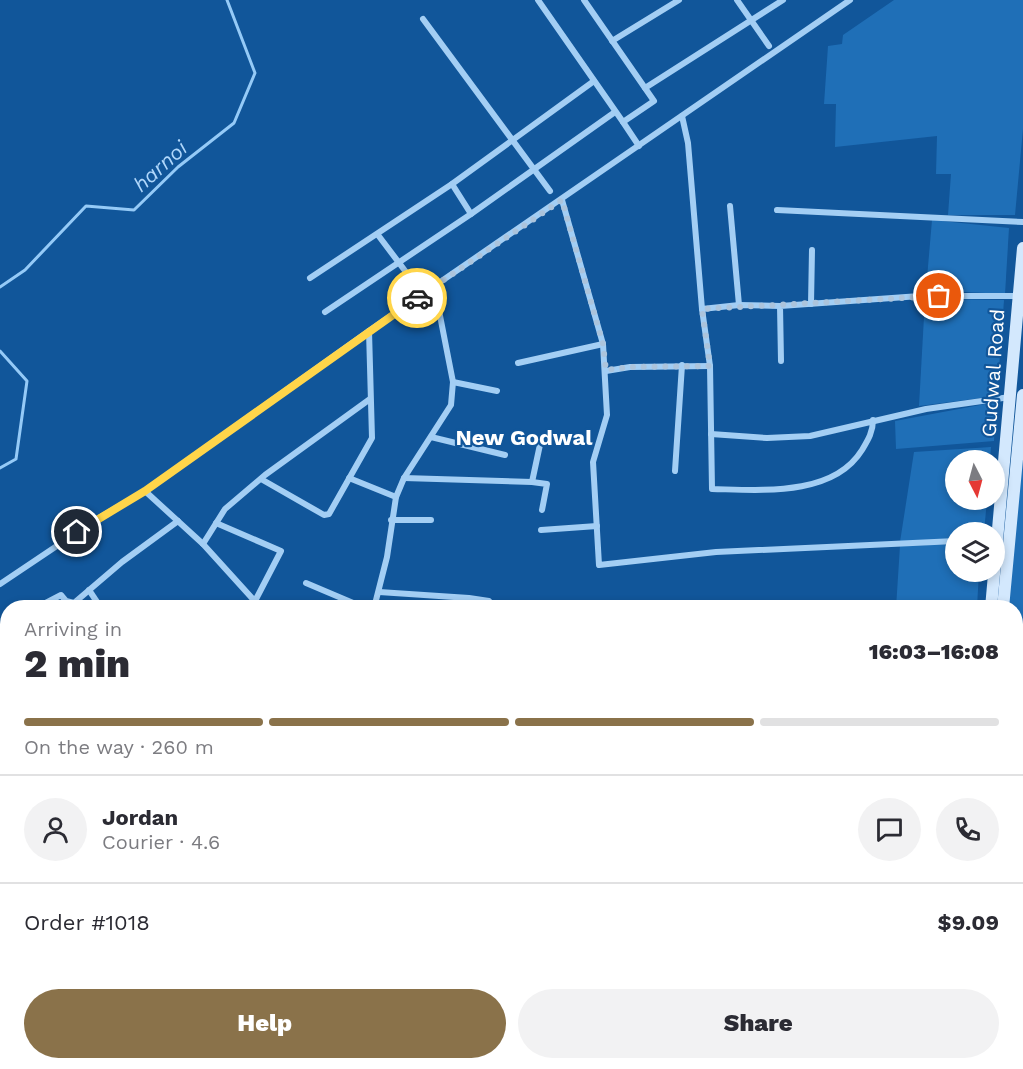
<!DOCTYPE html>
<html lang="en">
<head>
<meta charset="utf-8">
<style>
  :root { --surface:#fff; --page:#f2f2f3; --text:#2b2b33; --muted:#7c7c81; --line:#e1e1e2; --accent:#8a724a }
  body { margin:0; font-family:"Work Sans",sans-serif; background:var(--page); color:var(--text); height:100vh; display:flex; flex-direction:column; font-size:22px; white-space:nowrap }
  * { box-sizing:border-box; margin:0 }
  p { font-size:20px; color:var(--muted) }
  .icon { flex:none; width:33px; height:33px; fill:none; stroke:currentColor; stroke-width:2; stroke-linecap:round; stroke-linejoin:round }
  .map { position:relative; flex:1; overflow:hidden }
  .panel { position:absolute; left:0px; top:600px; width:1023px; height:470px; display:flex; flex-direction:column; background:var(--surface); border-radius:24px 24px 0 0; box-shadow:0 3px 9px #0003 }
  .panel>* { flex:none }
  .needle { width:39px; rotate:174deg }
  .buttons { position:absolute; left:945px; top:450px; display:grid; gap:12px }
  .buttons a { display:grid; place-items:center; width:60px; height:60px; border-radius:50%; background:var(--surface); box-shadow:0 3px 9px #0003; font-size:30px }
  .pin { position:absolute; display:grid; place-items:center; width:51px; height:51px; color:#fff; margin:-26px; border:3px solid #fff; border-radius:50%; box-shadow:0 2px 6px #0007 }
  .courier { position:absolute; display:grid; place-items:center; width:60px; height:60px; margin:-30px; border:4px solid #ffd54a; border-radius:50%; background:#fff; color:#222; box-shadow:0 2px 8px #0007 }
  .overview em { font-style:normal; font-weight:800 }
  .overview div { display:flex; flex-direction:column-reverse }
  .overview { display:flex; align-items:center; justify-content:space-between; height:102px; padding:0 24px }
  h1 { font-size:39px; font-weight:800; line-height:45px }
  .bar { display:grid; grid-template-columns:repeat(4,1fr); gap:9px 6px; align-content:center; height:72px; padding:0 24px }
  .bar i { height:8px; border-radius:4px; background:var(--line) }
  .bar .selected { background:var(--accent) }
  .bar p { grid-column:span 4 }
  .line { display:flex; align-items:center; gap:15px; padding:0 24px; border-top:2px solid var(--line) }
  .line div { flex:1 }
  .round { display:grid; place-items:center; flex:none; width:63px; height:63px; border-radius:32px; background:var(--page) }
  .button { display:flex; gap:12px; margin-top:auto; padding:12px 24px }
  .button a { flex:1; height:69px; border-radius:36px; background:var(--accent); color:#fff; font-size:24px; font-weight:800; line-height:69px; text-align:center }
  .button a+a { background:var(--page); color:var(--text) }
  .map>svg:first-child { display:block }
</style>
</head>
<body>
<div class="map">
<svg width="1023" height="1069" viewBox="0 0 1023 1069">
  <rect width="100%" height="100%" fill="#11569a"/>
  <g fill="#1f6fb7">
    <polygon points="894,0 1023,0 1023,129 1015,215 948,215 951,174 936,174 937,136 835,147 836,104 824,104 828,46 842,44 843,35"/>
    <polygon points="932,220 1009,228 1005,294 926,290"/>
    <polygon points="925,299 1004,300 997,396 919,406"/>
    <polygon points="996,402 994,441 896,449 895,421"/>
    <polygon points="991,447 990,460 956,460 956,500 987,500 984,532 956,532 955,539 900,542 914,452"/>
    <polygon points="1023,451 1023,777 1016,782 1016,608 1008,608"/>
    <polygon points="955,544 956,572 979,572 977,607 896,608 900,546"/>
  </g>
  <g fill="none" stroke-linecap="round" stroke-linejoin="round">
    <g stroke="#95caf7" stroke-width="3">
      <polyline points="0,287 25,270 86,206 134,210 178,167 234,123 255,73 227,0"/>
      <polyline points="0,351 27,381 16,459 0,468"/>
    </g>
    <g stroke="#a3cef4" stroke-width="6">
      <polyline points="538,0 623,122 654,101 584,0"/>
      <polyline points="737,0 769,46"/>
      <polyline points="423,19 550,191"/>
      <polyline points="612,41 679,0"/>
      <polyline points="645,88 783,0"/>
      <path d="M682 116 688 143 702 309 710 366 712 489C760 490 833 497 862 450 868 440 873 432 873 420"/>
      <polyline points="623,122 639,146"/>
      <polyline points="452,184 471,214"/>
      <polyline points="562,200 603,344 607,415 593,462 599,565 716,552 956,541"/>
      <polyline points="730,206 739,305"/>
      <polyline points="777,210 1023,222"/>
      <polyline points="378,235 415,284"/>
      <polyline points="310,278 452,184 594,81"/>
      <polyline points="811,304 812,250"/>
      <polyline points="702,309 739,305 780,306"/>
      <polyline points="325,312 471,214 615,112"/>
      <polyline points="781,361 780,306 920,296 1018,296"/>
      <polyline points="518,363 603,344"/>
      <polyline points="606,371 630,367 710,366"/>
      <polyline points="453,382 497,391"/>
      <polyline points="711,434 767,438 810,436 926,409 1010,397"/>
      <polyline points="431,437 505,455"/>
      <polyline points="675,471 682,365"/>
      <polyline points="349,478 396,497"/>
      <polyline points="404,478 532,482 541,440"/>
      <polyline points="261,479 324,515 329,514 372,438 369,331"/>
      <polyline points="532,482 547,484 542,510"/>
      <polyline points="145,491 203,544 261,608"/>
      <polyline points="391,520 431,520"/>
      <polyline points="216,523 281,551 255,601"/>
      <polyline points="541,530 597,526"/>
      <polyline points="203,544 225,509 265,475 370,399"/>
      <polyline points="306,583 365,608"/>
      <polyline points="0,584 97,519 145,491 369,331 850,0"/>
      <polyline points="89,590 101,608"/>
      <polyline points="379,592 469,598 489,601 496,608"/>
      <polyline points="36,608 61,595 66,601 74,603 122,562 178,521"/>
      <polyline points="374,608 387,557 396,497 404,478 451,405 453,382 434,285"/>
      <polyline points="0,630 8,625"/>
      <polyline points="1016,782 1023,778"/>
      <polyline points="0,950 8,954"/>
      <polyline points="0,1002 8,1005"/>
      <polyline points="0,1060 8,1059"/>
      <polyline points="155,1062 168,1069"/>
      <polyline points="205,1062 217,1069"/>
      <polyline points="347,1062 350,1069"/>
      <polyline points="598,1062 601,1069"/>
      <polyline points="630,1062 633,1069"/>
      <polyline points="881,1062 884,1069"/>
      <polyline points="411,1067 411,1069"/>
      <polyline points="80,1069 85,1062"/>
      <polyline points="476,1069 477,1062"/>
      <polyline points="524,1069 541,1062"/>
      <polyline points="856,1069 871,1062"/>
      <polyline points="1015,1069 1023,1062"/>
    </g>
    <g stroke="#d3e8fd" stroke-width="12">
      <polyline points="991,608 1023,248"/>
      <polyline points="1003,608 1023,395"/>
      <polyline points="1016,1020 1023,1035"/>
      <polyline points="1016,1043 1023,1054"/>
    </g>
    <g stroke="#fff" stroke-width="3" stroke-dasharray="10 4.5" stroke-linecap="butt">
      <polyline points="0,971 8,975"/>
      <polyline points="173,1062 186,1069"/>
    </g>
  </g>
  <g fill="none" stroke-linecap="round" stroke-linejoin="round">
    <polyline stroke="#acc4dc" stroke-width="6" stroke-dasharray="0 10.8" points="417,298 562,200 603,344 606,370 630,367 710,366 702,309 939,296"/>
    <polyline stroke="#ffd54a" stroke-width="8" points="77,532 145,491 417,298"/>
  </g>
  <g text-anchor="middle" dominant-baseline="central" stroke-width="4.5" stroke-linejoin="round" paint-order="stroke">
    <g font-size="20" fill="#fff" stroke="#11569a">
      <text transform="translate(993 373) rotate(-86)">Gudwal Road</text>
    </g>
    <g font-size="21" font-style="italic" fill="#b0d7fb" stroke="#11569a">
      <text transform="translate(160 166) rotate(-42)">harnoi</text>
    </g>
    <g font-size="22" font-weight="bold" fill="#fff" stroke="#11569a">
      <text x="524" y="437">New Godwal</text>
    </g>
  </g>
</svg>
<div class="buttons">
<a><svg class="needle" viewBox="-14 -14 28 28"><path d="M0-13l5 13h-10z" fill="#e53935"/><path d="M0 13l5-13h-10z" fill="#7c7c81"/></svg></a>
<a><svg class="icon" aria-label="layers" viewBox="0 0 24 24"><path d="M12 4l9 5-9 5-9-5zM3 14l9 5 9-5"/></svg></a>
</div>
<div class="pin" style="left:939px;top:296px;background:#ea580c"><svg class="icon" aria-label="bag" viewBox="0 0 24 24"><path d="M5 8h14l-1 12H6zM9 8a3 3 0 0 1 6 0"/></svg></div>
<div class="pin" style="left:77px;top:532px;background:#1f2937"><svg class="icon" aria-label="home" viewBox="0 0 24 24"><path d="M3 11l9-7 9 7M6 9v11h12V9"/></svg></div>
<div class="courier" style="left:417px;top:298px"><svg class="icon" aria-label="car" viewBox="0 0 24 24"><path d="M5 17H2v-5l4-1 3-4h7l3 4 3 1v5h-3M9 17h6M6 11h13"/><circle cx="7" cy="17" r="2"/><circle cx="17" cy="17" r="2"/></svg></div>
<section class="panel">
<div class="overview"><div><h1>2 min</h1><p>Arriving in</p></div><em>16:03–16:08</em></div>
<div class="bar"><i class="selected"></i><i class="selected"></i><i class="selected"></i><i></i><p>On the way · 260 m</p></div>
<div class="line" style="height:108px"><a class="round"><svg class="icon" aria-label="person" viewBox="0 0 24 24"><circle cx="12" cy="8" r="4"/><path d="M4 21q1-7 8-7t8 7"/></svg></a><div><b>Jordan</b><p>Courier · 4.6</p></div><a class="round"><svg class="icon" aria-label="chat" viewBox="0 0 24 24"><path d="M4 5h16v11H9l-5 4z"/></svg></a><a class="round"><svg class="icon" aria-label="phone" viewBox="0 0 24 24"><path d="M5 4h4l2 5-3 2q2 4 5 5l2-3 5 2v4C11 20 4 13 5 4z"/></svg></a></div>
<div class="line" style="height:78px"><div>Order #1018</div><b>$9.09</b></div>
<div class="button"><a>Help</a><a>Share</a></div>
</section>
</div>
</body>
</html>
